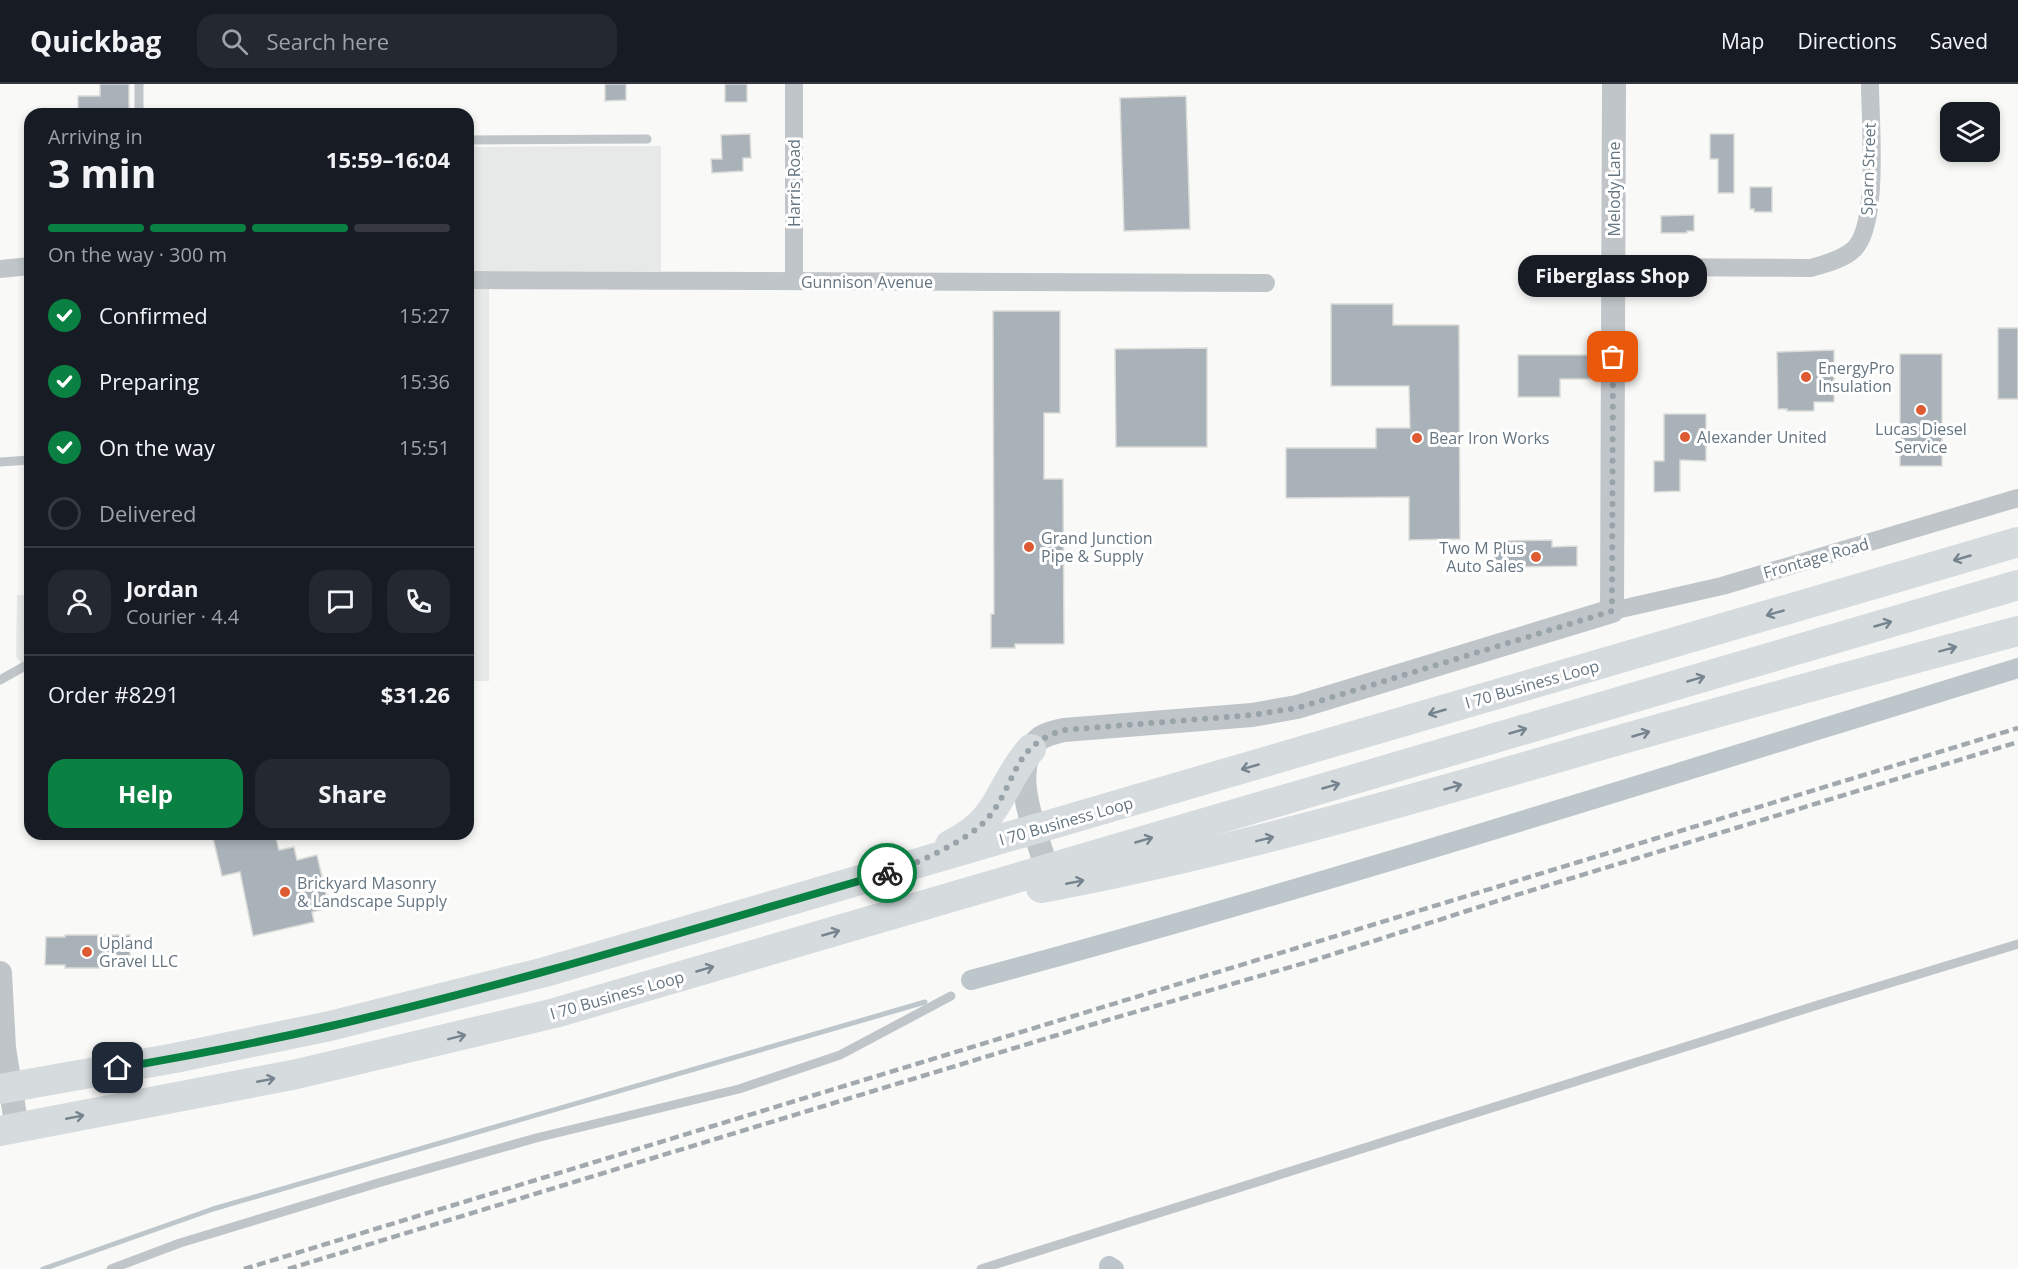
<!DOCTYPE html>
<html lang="en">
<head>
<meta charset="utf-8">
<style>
  :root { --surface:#171b24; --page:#242831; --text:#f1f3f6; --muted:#9ea1a6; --line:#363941; --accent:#0b8043 }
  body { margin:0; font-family:"Open Sans",sans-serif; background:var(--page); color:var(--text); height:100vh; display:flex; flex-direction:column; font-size:22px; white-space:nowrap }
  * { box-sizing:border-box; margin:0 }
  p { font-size:20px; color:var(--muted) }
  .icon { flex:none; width:33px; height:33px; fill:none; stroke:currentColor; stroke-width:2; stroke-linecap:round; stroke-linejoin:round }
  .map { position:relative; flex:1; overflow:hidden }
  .side { position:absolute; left:24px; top:24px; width:450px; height:732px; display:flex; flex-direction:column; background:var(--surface); border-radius:18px; box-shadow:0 3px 9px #0003 }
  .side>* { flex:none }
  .tools { position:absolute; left:1940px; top:18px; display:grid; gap:12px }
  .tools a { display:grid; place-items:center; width:60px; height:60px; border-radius:12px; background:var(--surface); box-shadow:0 3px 9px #0003; font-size:30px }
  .pin { position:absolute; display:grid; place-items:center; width:51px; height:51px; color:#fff; margin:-26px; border-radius:12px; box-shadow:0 3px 9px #0006 }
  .courier { position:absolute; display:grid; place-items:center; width:60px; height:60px; margin:-30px; border:4px solid #0b8043; border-radius:50%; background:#fff; color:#222; box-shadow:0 2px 8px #0007 }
  .bubble { position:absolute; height:42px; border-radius:18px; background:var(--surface); box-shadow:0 3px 9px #0003; font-size:20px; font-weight:700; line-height:42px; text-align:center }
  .headline em { font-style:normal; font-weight:700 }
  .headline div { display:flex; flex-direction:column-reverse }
  .headline { display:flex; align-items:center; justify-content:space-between; height:102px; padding:0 24px }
  h1 { font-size:39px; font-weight:700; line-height:45px }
  .bar { display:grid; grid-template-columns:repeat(4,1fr); gap:9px 6px; align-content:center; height:72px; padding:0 24px }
  .bar i { height:8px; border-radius:4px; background:var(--line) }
  .bar .current { background:var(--accent) }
  .bar p { grid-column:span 4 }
  .line { display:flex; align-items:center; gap:15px; padding:0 24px; border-top:2px solid var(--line) }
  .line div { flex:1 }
  .round { display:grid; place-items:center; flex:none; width:63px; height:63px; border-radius:18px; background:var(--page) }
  ol { padding:0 24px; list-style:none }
  li { display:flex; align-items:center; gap:18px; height:66px }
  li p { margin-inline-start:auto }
  li .icon { padding:6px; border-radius:50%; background:var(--accent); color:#fff; stroke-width:4 }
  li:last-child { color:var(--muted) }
  li i { width:33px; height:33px; border:3px solid var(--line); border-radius:50% }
  .cta { display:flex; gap:12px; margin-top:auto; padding:12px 24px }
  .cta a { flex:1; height:69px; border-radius:18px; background:var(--accent); color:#fff; font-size:24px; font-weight:700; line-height:69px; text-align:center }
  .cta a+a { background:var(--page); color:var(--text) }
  header { display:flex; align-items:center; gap:36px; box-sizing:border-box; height:84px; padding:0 30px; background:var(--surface); border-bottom:2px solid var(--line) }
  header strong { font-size:28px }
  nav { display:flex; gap:33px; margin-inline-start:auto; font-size:21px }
  .search { width:420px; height:54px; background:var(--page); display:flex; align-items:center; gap:15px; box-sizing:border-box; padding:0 21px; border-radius:18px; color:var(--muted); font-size:22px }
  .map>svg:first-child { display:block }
</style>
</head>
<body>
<header>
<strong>Quickbag</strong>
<div class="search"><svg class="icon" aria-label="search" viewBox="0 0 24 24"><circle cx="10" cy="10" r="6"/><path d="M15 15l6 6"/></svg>Search here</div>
<nav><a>Map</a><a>Directions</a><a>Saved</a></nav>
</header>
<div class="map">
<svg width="2018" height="1185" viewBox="0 0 2018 1185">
  <rect width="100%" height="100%" fill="#f9f9f7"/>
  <g fill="#e7e8e8">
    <polygon points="661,62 661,187 489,187 489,597 468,597 468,63"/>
    <polygon points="17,511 30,511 30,588 16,573"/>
  </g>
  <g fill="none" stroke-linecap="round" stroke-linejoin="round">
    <polyline stroke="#bcc6cb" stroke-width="5" points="43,1185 213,1125 925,918"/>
    <g stroke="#bcc6cb" stroke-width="20">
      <path d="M971 896C1323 802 1670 691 2018 584"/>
      <polyline points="1109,1182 1114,1185"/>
    </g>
  </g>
  <g fill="#a9b2b8" stroke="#dbdbd9" stroke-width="1.5">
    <polygon points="100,0 129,0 129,30 78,30 78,12 100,12"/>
    <polygon points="605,0 626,0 626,16 605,17"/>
    <rect x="725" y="0" width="22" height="18"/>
    <polygon points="1186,12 1190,145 1124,147 1120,14"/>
    <polygon points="750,50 751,74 743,74 743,87 712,89 711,75 722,75 721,51"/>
    <polygon points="1710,50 1734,50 1734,109 1718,109 1718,75 1710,75"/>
    <polygon points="1750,103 1772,103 1772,128 1754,128 1754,125 1750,125"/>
    <polygon points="1694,131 1694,147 1687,147 1687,149 1661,149 1661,132"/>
    <polygon points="1331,220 1393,220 1393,241 1459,241 1460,455 1409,456 1409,413 1286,414 1286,364 1376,364 1376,344 1410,344 1409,302 1331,302"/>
    <polygon points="993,227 1060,227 1060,329 1044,329 1044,395 1063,395 1064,560 1015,560 1015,564 991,564 991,530 994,530"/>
    <rect x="1998" y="244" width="20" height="71"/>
    <polygon points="1207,264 1207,363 1116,363 1115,265"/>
    <polygon points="1834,266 1834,318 1814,318 1814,327 1787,327 1787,325 1778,325 1777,268"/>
    <rect x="1900" y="270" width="42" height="112"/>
    <polygon points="1518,271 1590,271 1590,295 1560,295 1560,313 1518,313"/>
    <polygon points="1664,330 1706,330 1706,377 1680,376 1680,407 1654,408 1654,377 1664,377"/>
    <polygon points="1552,456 1552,463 1577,462 1577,482 1495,483 1494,457"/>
    <polygon points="232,750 275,750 279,766 294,763 297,776 317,771 329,824 312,828 314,838 253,852 240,788 222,792 213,754"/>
    <polygon points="65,851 130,851 130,884 65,884 65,881 45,881 46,853 65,853"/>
  </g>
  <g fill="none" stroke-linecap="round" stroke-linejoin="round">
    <g stroke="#c0c5c9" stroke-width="9">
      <polyline points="139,0 139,30"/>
      <polyline points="468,56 647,55"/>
      <polyline points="468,337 468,372"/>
      <polyline points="0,378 30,376"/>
      <polyline points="0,596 25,582 30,582"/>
      <polyline points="111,1185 180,1159 378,1099 536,1054 739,1005 840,971 951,912"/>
      <polyline points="981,1185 1821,920 2018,860"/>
    </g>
    <g stroke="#c0c5c9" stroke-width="18">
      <polyline points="794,0 794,197"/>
      <path d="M1614 183 1811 184C1824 180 1842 176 1853 166 1880 143 1870 37 1870 0"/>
      <polyline points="0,185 30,182"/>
      <polyline points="468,196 1266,199"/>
      <polyline points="1612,527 1722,502 2018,414"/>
    </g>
    <g stroke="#c0c5c9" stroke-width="24">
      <path d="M1047 785C1037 751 1007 685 1038 656 1045 650 1055 648 1064 646L1252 631 1297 623 1612 527 1614 0"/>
      <polyline points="0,889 4,964 17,1044"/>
    </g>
    <g stroke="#d6dbde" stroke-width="30">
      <path d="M950 761C1003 735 997 704 1031 665"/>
      <path d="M1041 804C1223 770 1400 719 1577 668 1724 626 1871 586 2018 547"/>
      <polyline points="0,1005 175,974 330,942 545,888 2018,458"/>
      <polyline points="0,1047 297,990 555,929 2018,501"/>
    </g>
    <g stroke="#a2a9ae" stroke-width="4.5" stroke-dasharray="9 4.5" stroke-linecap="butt">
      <polyline points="244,1185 2018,644"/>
      <polyline points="288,1185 1087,942 1318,875 1513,812 2018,658"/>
    </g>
  </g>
  <defs><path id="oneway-shaft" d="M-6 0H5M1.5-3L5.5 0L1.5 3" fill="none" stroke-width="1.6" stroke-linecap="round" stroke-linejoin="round" transform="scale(1.5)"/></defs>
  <g stroke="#76848f">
    <use href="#oneway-shaft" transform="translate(1962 474) rotate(164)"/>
    <use href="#oneway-shaft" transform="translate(1775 529) rotate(164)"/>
    <use href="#oneway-shaft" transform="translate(1883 540) rotate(-16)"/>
    <use href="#oneway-shaft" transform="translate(1948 565) rotate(-15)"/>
    <use href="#oneway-shaft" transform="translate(1696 595) rotate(-16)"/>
    <use href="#oneway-shaft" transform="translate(1437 628) rotate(164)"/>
    <use href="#oneway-shaft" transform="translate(1518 647) rotate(-16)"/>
    <use href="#oneway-shaft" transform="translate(1641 650) rotate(-16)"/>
    <use href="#oneway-shaft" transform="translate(1250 683) rotate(164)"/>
    <use href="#oneway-shaft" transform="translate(1331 702) rotate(-16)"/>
    <use href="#oneway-shaft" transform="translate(1453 703) rotate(-16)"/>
    <use href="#oneway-shaft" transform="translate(1265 755) rotate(-14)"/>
    <use href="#oneway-shaft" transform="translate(1144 756) rotate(-16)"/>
    <use href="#oneway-shaft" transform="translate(1075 798) rotate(-11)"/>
    <use href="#oneway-shaft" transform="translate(831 849) rotate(-16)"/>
    <use href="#oneway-shaft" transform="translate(705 885) rotate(-16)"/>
    <use href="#oneway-shaft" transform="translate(457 953) rotate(-14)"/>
    <use href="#oneway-shaft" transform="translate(266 996) rotate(-11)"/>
    <use href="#oneway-shaft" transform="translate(75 1033) rotate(-11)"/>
  </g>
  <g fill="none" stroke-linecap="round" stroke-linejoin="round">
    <path stroke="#99a3aa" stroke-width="6" stroke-dasharray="0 10.8" d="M887 789C913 782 971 755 988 734 1017 699 1012 661 1064 646L1252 631 1297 624 1612 527 1613 273"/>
    <path stroke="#0b8043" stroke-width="8" d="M118 984C189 972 261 958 331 942 518 899 702 842 887 789"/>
  </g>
  <g fill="#dd5a33" stroke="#fff" stroke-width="2">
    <circle cx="1806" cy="293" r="6"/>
    <circle cx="1921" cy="326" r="6"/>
    <circle cx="1685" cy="353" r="6"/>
    <circle cx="1417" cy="354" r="6"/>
    <circle cx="1029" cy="463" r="6"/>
    <circle cx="1536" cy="473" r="6"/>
    <circle cx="285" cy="808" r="6"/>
    <circle cx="87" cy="868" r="6"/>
  </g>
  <g text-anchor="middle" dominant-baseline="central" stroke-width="6" stroke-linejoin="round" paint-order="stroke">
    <g font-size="16" fill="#657581" stroke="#fff">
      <text transform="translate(1868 85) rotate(-88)">Sparn Street</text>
      <text transform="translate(794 99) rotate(-90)">Harris Road</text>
      <text transform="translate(1614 105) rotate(-90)">Melody Lane</text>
      <text x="867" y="198">Gunnison Avenue</text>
      <text transform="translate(1816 474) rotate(-16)">Frontage Road</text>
      <text transform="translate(1532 600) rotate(-16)">I 70 Business Loop</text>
      <text transform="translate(1066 737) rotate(-16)">I 70 Business Loop</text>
      <text transform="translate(617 911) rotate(-16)">I 70 Business Loop</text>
    </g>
    <g font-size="16" fill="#657581" stroke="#fff" text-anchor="start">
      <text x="1818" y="284">EnergyPro<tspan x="1818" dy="18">Insulation</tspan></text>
      <text x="1921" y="345" text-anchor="middle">Lucas Diesel<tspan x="1921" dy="18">Service</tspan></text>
      <text x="1697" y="353">Alexander United</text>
      <text x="1429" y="354">Bear Iron Works</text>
      <text x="1041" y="454">Grand Junction<tspan x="1041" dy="18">Pipe &amp; Supply</tspan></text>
      <text x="1524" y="464" text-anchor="end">Two M Plus<tspan x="1524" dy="18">Auto Sales</tspan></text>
      <text x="297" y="799">Brickyard Masonry<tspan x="297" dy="18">&amp; Landscape Supply</tspan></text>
      <text x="99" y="859">Upland<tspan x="99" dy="18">Gravel LLC</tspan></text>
    </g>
  </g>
</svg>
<div class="tools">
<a><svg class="icon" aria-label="layers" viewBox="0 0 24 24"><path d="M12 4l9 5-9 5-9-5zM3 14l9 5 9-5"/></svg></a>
</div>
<div class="pin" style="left:1613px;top:273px;background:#ea580c"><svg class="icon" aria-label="bag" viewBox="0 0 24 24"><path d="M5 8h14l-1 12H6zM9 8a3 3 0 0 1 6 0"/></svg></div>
<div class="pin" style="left:118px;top:984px;background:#1f2937"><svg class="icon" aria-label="home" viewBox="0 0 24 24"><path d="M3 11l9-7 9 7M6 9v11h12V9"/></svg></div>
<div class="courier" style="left:887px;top:789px"><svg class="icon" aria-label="bike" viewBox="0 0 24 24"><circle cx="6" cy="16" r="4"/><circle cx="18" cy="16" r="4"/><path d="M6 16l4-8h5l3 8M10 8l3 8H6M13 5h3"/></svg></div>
<div class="bubble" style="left:1518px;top:171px;width:189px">Fiberglass Shop</div>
<section class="side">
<div class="headline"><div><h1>3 min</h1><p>Arriving in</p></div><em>15:59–16:04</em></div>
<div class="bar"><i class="current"></i><i class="current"></i><i class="current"></i><i></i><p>On the way · 300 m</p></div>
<ol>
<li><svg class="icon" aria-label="check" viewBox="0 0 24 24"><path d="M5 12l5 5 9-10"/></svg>Confirmed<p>15:27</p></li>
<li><svg class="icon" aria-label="check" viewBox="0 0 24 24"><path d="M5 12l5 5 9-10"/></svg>Preparing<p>15:36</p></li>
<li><svg class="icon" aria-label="check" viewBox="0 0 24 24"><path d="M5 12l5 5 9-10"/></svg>On the way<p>15:51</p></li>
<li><i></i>Delivered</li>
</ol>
<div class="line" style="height:108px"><a class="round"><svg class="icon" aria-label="person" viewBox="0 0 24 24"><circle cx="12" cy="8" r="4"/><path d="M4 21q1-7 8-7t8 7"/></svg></a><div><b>Jordan</b><p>Courier · 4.4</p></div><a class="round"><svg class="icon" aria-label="chat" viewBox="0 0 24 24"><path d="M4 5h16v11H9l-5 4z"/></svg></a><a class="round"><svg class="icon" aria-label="phone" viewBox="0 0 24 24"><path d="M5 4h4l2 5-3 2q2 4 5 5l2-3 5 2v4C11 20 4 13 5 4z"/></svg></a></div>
<div class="line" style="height:78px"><div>Order #8291</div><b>$31.26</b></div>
<div class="cta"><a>Help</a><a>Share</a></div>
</section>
</div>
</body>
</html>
